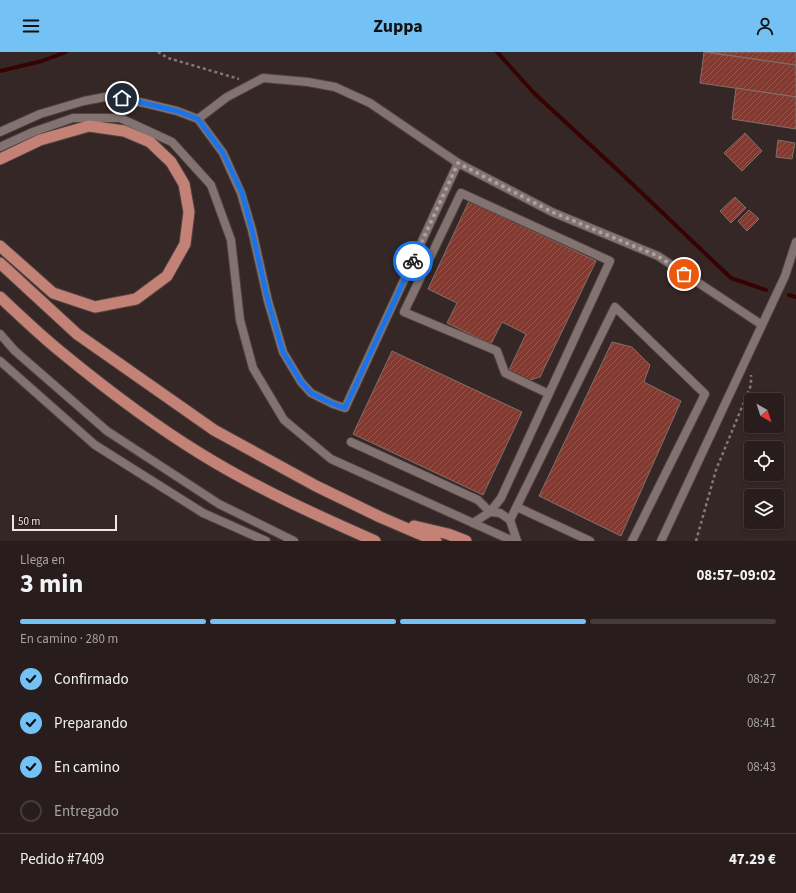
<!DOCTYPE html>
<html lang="es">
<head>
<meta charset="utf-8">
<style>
  :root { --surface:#281d1c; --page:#342a29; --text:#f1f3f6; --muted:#a5a2a3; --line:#443b3b; --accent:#73c1f5 }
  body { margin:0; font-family:"Source Sans 3",sans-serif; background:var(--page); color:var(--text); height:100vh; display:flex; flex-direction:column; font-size:15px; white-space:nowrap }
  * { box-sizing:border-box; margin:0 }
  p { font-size:13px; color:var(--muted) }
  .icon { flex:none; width:22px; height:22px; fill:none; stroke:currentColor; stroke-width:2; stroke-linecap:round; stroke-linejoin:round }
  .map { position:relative; height:489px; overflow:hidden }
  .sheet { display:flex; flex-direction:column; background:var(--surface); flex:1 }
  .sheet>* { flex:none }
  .needle { width:26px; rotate:141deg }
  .controls { position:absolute; left:744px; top:341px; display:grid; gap:8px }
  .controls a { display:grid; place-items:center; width:40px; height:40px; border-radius:4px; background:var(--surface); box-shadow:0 2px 6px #0003,0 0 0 1px var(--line); font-size:20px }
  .scale { position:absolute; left:12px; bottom:10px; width:105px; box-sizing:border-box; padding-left:4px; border:2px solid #efe5e4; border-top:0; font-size:11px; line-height:14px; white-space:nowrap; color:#efe5e4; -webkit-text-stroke:3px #2b1e1c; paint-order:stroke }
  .pin { position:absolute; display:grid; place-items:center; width:34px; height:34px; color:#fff; margin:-17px; border:2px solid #fff; border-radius:50%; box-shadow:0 1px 4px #0007 }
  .courier { position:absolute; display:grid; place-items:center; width:40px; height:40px; margin:-20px; border:3px solid #1a73e8; border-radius:50%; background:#fff; color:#222; box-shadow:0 1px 5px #0007 }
  .overview em { font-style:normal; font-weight:700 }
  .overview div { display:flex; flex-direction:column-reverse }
  .overview { display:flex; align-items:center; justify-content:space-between; height:68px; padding:0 20px }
  h1 { font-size:26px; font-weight:700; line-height:30px }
  .bar { display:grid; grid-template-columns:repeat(4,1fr); gap:6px 4px; align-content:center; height:48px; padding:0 20px }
  .bar i { height:5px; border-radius:3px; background:var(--line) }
  .bar .on { background:var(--accent) }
  .bar p { grid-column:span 4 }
  .line { display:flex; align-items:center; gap:10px; padding:0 20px; border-top:1px solid var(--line) }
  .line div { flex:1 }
  ol { padding:0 20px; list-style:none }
  li { display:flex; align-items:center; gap:12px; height:44px }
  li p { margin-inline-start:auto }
  li .icon { padding:4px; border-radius:50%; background:var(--accent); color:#111; stroke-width:4 }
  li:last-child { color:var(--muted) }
  li i { width:22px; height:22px; border:2px solid var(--line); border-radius:50% }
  header { display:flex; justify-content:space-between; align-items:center; height:52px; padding:0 20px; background:var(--accent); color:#111; font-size:18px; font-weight:700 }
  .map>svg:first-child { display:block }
</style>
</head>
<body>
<header><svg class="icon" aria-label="menu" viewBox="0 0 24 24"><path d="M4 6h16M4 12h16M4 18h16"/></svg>Zuppa<svg class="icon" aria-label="person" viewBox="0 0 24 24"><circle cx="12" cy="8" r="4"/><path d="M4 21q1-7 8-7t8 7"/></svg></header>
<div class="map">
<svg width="796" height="489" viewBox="0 0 796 489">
  <defs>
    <pattern id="building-hatch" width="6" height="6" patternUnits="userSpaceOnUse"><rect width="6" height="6" fill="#823930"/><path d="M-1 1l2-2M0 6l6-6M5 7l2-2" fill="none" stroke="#94564e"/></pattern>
  </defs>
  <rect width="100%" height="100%" fill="#352725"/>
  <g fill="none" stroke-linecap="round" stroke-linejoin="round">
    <g stroke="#370302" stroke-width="4">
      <polyline points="497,0 535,42 624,124 731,226 766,238"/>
      <polyline points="0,19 42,9 66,0"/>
      <polyline points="789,243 796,245"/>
    </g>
  </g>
  <g fill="url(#building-hatch)" stroke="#80706d">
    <polygon points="704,0 796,13 796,45 700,31"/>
    <polygon points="707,0 796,0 796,13"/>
    <polygon points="736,36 796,45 796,77 732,67"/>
    <polygon points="745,81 762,99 742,119 724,101"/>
    <polygon points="778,88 795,91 792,107 776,105"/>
    <polygon points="735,145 746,156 731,171 720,159"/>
    <polygon points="469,149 596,209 540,325 527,329 508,320 526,282 502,270 491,292 447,271 457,251 428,237"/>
    <polygon points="749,158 759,167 747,179 738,169"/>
    <polygon points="612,290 632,295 650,313 644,330 681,349 621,484 539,444"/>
    <polygon points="392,299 522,360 483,443 353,382"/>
  </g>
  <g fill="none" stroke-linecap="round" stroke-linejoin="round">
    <g stroke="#4f4341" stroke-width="10">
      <g id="service">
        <polyline points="198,67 223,101 241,141 252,178 268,249 283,300 301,330 311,341 333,352 345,356 458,111"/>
        <polyline points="0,80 40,62 84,49 110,44 144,51 177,59 198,67 227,45 263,26 308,30 335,35 370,51 458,111 552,160 658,204 762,273 661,489"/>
        <polyline points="0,95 33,80 73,66 120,66 172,90 211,133 231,188 240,268 253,316 284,368 331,407 513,489"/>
        <polyline points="762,273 785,224 796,190"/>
        <polyline points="0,282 15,299 107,379 219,452 294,489"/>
        <polyline points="0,309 95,393 203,461 266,489"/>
        <polyline points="351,390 478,448 490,460 500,461 510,468 517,489"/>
        <polyline points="517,455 590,489"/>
        <polyline points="510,468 615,255 705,342 632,489"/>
        <polyline points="473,471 490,460 501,446 610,209 461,141 404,260 497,299 505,321 549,342"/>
      </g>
    </g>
    <g stroke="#4f4341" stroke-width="13">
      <g id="trunk">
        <polyline points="0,107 40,88 89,74 124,79 150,90 171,110 184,132 189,160 185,192 167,224 136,247 95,255 53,241 0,194"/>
        <polyline points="0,211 77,282 214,378 316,434 380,465 436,489"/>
        <path d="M0 245C20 264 40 283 61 300 106 337 152 372 201 402 256 436 316 463 375 489"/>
        <polyline points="414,474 448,482 466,489"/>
      </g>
    </g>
    <g stroke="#847877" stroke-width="2.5" stroke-dasharray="3 3" stroke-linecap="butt">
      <polyline points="158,0 168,6 239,27"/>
      <polyline points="696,489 716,418 751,333 751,323"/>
    </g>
    <use href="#service" stroke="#837370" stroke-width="8"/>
    <use href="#trunk" stroke="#c48277" stroke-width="11"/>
  </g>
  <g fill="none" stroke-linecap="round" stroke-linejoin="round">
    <polyline stroke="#aea2a1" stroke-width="4" stroke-dasharray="0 7.2" points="413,209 458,111 552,160 658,204 684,222"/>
    <polyline stroke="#1a73e8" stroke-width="5" points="122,46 177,59 198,67 223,101 242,141 252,178 268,249 283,300 301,330 311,341 333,352 345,356 413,209"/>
  </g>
</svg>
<div class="controls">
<a><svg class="needle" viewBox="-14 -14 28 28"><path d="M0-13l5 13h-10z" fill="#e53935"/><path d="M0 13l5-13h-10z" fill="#a5a2a3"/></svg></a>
<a><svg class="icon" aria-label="locate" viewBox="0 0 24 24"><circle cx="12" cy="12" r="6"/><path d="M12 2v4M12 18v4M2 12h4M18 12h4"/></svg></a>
<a><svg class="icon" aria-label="layers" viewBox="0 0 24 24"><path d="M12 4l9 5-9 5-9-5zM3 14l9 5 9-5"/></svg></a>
</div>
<div class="scale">50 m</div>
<div class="pin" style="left:684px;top:222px;background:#ea580c"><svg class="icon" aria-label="bag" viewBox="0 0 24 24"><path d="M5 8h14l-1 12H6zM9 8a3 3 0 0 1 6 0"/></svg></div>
<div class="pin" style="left:122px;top:46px;background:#1f2937"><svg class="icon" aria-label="home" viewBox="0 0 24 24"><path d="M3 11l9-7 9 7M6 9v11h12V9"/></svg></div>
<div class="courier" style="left:413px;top:209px"><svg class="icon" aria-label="bike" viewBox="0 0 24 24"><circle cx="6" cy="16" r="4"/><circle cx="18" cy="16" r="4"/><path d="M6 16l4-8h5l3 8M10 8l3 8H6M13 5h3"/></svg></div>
</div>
<section class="sheet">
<div class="overview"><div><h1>3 min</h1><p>Llega en</p></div><em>08:57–09:02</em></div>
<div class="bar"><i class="on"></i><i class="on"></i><i class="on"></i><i></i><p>En camino · 280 m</p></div>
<ol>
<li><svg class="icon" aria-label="check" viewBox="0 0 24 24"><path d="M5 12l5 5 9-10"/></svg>Confirmado<p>08:27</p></li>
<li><svg class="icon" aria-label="check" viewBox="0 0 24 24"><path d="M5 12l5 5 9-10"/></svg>Preparando<p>08:41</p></li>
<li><svg class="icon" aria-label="check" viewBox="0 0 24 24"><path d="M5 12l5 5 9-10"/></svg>En camino<p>08:43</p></li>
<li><i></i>Entregado</li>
</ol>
<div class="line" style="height:52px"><div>Pedido #7409</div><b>47.29 €</b></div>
</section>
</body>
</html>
